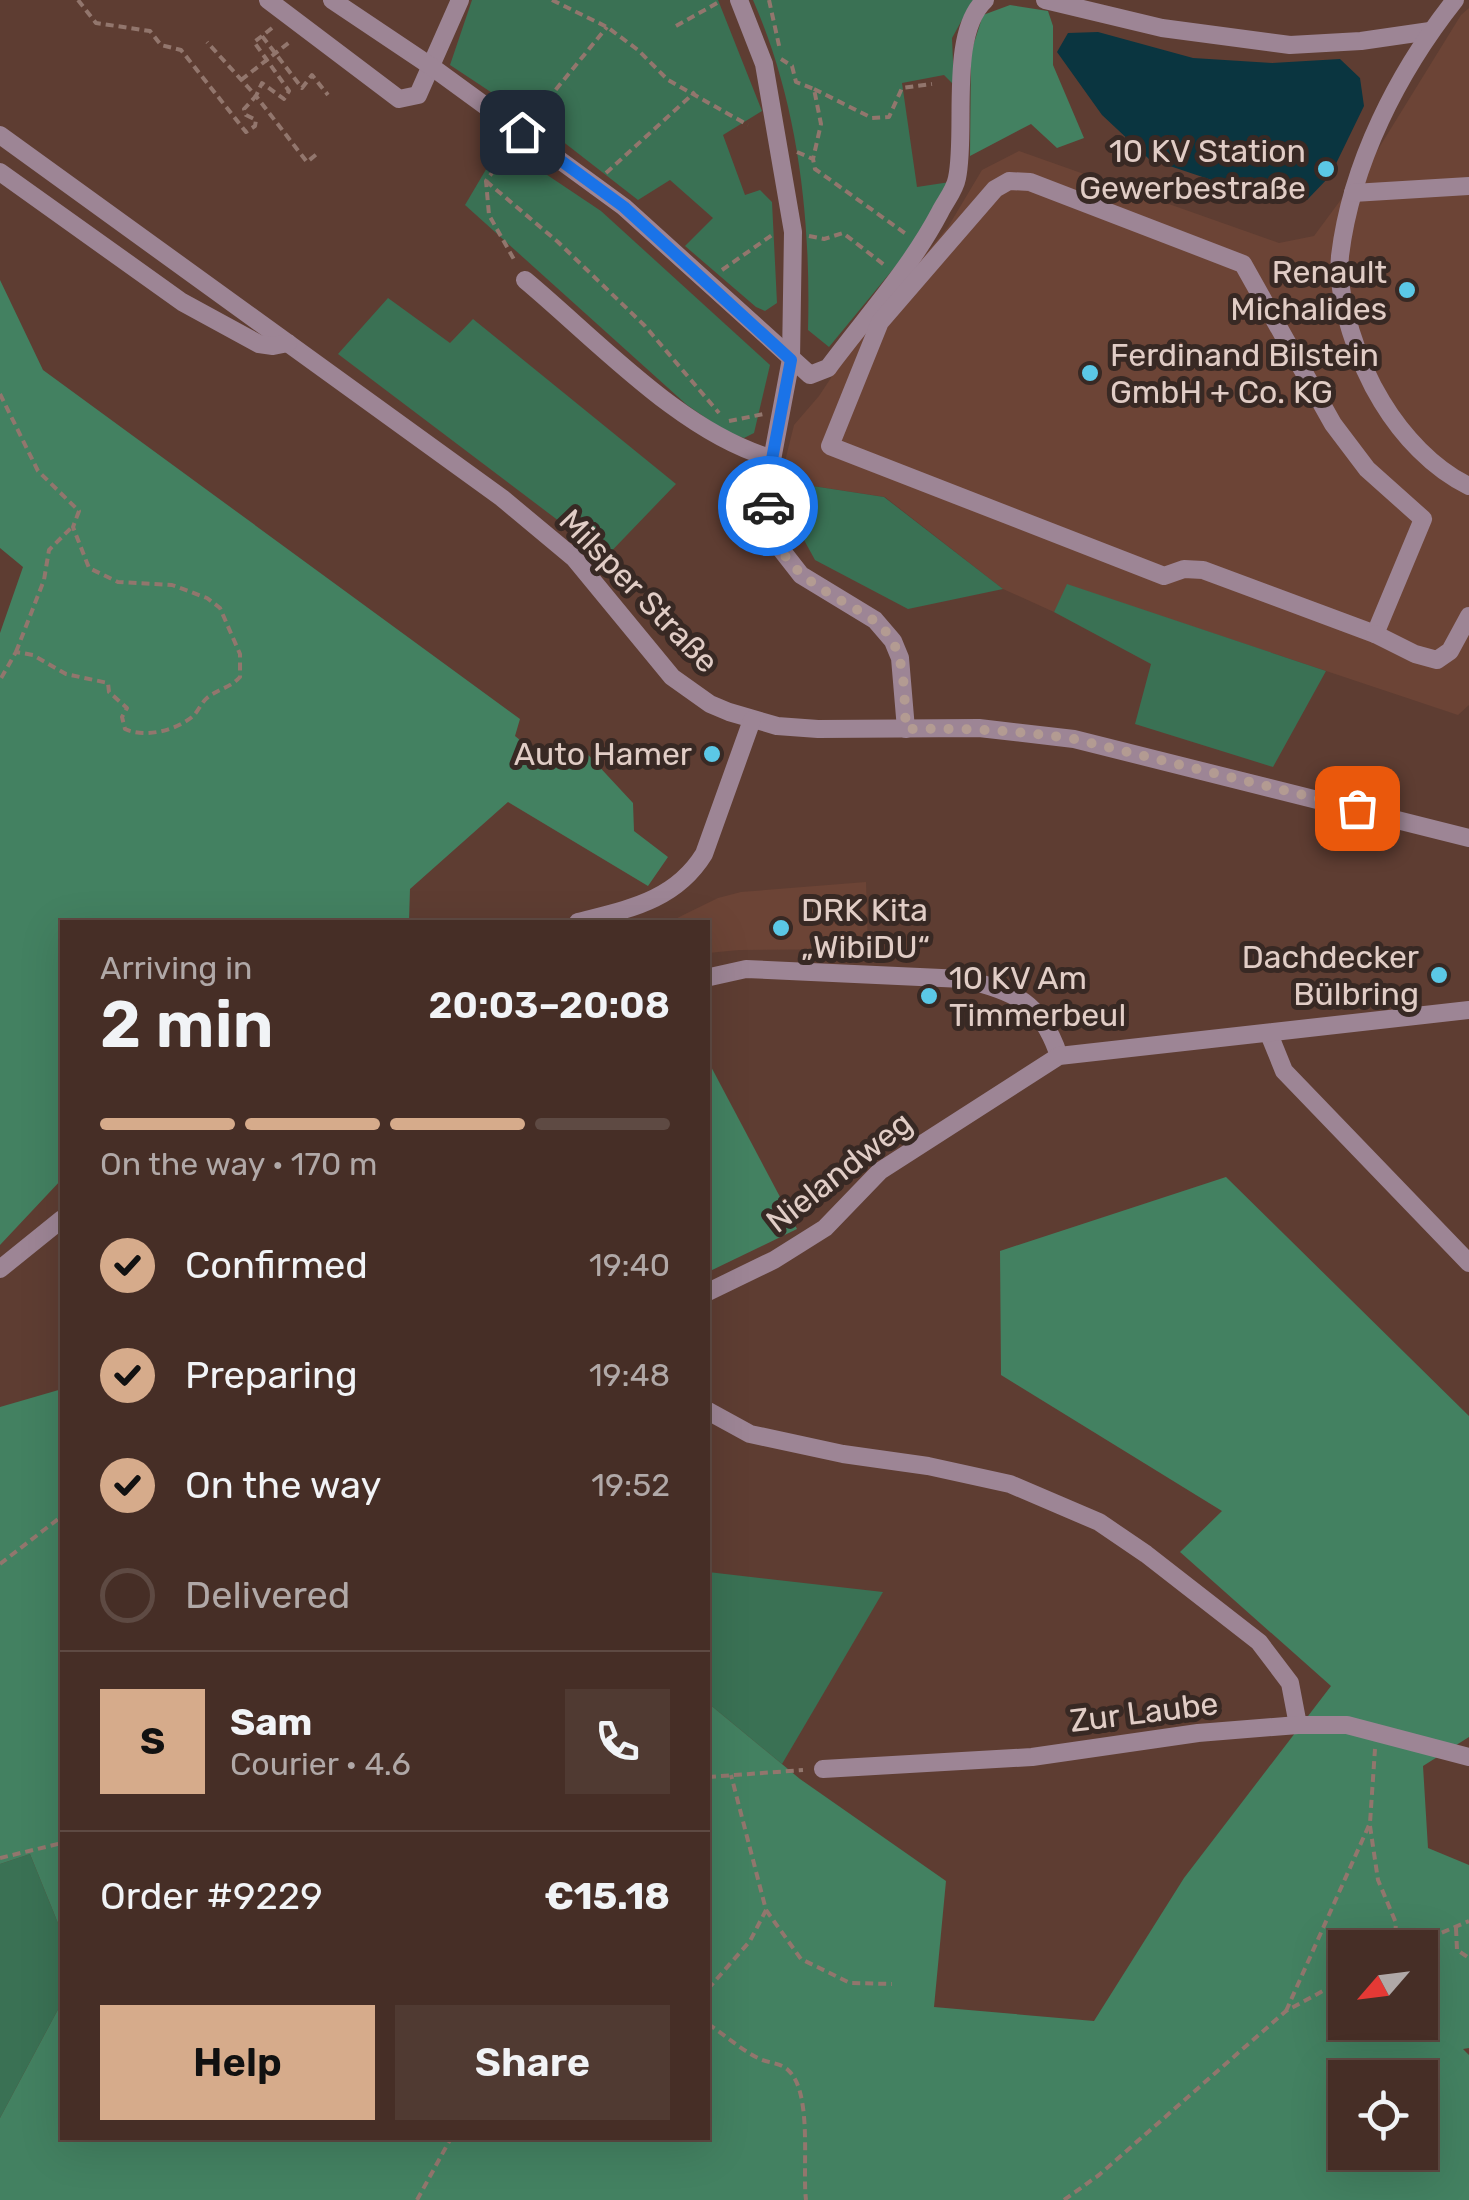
<!DOCTYPE html>
<html lang="en">
<head>
<meta charset="utf-8">
<style>
  :root { --surface:#462e26; --page:#503a32; --text:#f1f3f6; --muted:#b0a8a7; --line:#5e4a43; --accent:#d6ab8b }
  body { margin:0; font-family:Rubik,sans-serif; background:var(--page); color:var(--text); height:100vh; display:flex; flex-direction:column; font-size:38px; white-space:nowrap }
  * { box-sizing:border-box; margin:0 }
  p { font-size:32px; color:var(--muted) }
  .icon { flex:none; width:55px; height:55px; fill:none; stroke:currentColor; stroke-width:2; stroke-linecap:round; stroke-linejoin:round }
  .map { position:relative; flex:1; overflow:hidden }
  .panel { position:absolute; left:60px; top:920px; width:650px; height:1220px; display:flex; flex-direction:column; background:var(--surface); border-radius:0px; box-shadow:0 10px 40px #0002,0 0 0 2px var(--line) }
  .panel>* { flex:none }
  .needle { width:65px; rotate:242deg }
  .buttons { position:absolute; left:1328px; top:1930px; display:grid; gap:20px }
  .buttons a { display:grid; place-items:center; width:110px; height:110px; border-radius:0px; background:var(--surface); box-shadow:0 10px 40px #0002,0 0 0 2px var(--line); font-size:50px }
  .pin { position:absolute; display:grid; place-items:center; width:85px; height:85px; color:#fff; margin:-42px; border-radius:20px; box-shadow:0 5px 15px #0006 }
  .courier { position:absolute; display:grid; place-items:center; width:100px; height:100px; margin:-50px; border:8px solid #1a73e8; border-radius:50%; background:#fff; color:#222; box-shadow:0 2px 12px #0007 }
  .summary em { font-style:normal; font-weight:600 }
  .summary div { display:flex; flex-direction:column-reverse }
  .summary { display:flex; align-items:center; justify-content:space-between; height:170px; padding:0 40px }
  h1 { font-size:65px; font-weight:600; line-height:75px }
  .bar { display:grid; grid-template-columns:repeat(4,1fr); gap:15px 10px; align-content:center; height:120px; padding:0 40px }
  .bar i { height:12px; border-radius:8px; background:var(--line) }
  .bar .on { background:var(--accent) }
  .bar p { grid-column:span 4 }
  .line { display:flex; align-items:center; gap:25px; padding:0 40px; border-top:2px solid var(--line) }
  .line div { flex:1 }
  .round { display:grid; place-items:center; flex:none; width:105px; height:105px; border-radius:0px; background:var(--page) }
  ol { padding:0 40px; list-style:none }
  li { display:flex; align-items:center; gap:30px; height:110px }
  li p { margin-inline-start:auto }
  li .icon { padding:10px; border-radius:50%; background:var(--accent); color:#111; stroke-width:4 }
  li:last-child { color:var(--muted) }
  li i { width:55px; height:55px; border:5px solid var(--line); border-radius:50% }
  .action { display:flex; gap:20px; margin-top:auto; padding:20px 40px }
  .action a { flex:1; height:115px; border-radius:0px; background:var(--accent); color:#111; font-size:40px; font-weight:600; line-height:115px; text-align:center }
  .action a+a { background:var(--page); color:var(--text) }
  .map>svg:first-child { display:block }
</style>
</head>
<body>
<div class="map">
<svg width="1469" height="2200" viewBox="0 0 1469 2200">
  <rect width="100%" height="100%" fill="#5e3d32"/>
  <g fill="#6c4436">
    <polygon points="1469,8 1469,705 1458,715 1068,585 1054,612 1003,589 885,497 780,481 794,425 819,396 864,328 948,227 982,170 1019,151 1279,243 1314,236 1377,151 1461,15"/>
    <polygon points="866,882 868,949 739,950 708,953 708,922 669,922 718,898 741,892"/>
  </g>
  <g fill="#3a7154">
    <polygon points="472,0 718,0 762,111 723,135 745,195 760,190 772,202 777,303 765,311 756,307 685,246 713,218 670,180 638,200 548,130 450,65"/>
    <path d="M753 0H973L952 38 954 85 944 75 902 83 917 187 950 182 913 245 829 347 808 330C811 217 798 103 753 0Z"/>
    <polygon points="501,144 601,211 770,365 754,433 744,438 725,431 687,405 465,205"/>
    <polygon points="388,298 450,343 473,319 676,484 601,562 588,543 338,354"/>
    <polygon points="780,481 884,497 1003,589 908,609 815,560 781,498"/>
    <polygon points="1067,584 1326,671 1273,767 1135,724 1151,664 1054,612"/>
    <polygon points="708,1572 883,1592 782,1764 708,1703"/>
    <polygon points="30,1854 62,1933 62,2002 0,2118 0,1864"/>
  </g>
  <g fill="#438161" fill-rule="evenodd">
    <polygon points="1010,5 1048,11 1053,26 1053,65 1084,138 1057,148 1031,124 970,156 971,52 983,15"/>
    <polygon points="0,280 43,370 520,719 515,736 551,765 580,746 633,803 634,831 668,857 648,886 508,802 410,889 409,922 62,922 62,1179 0,1245 0,633 23,567 0,548"/>
    <polygon points="708,1061 797,1229 708,1272"/>
    <path d="M1226 1177 1469 1416V1737L1423 1766 1428 1848 1469 1865V2048L1463 2049 1469 2055V2200H0V2118L62 2002V2138H708V1703L800 1779 946 1881 934 2007 1094 2021 1184 1878 1331 1686 1180 1552 1222 1511 1001 1375 1000 1251ZM1345 1948H1420V2022H1345ZM1345 2078H1420V2152H1345Z"/>
    <polygon points="62,1389 62,1933 30,1854 0,1864 0,1407"/>
  </g>
  <polygon fill="#0a3540" points="1098,32 1193,58 1272,63 1340,59 1360,78 1364,106 1330,176 1307,200 1271,200 1149,159 1102,115 1057,52 1068,33"/>
  <g fill="none" stroke-linecap="round" stroke-linejoin="round">
    <g stroke="#92766d" stroke-width="4" stroke-dasharray="8 5" stroke-linecap="butt">
      <polyline points="78,0 96,23 150,31 161,45 181,50 246,132 255,126 256,120 246,115 244,109 256,96 207,42"/>
      <polyline points="552,0 607,27 638,50 668,80 748,125"/>
      <polyline points="769,0 780,50"/>
      <polyline points="676,26 719,2"/>
      <polyline points="272,28 262,36 302,88 312,75 328,95"/>
      <polyline points="262,36 254,42 289,91 284,99 262,83 256,96 307,162 318,153"/>
      <polyline points="781,59 792,66 796,82 814,89 821,124 813,159"/>
      <polyline points="241,80 291,41"/>
      <polyline points="814,89 872,118 889,117 902,88 932,84"/>
      <polyline points="531,120 607,27"/>
      <polyline points="510,148 486,181 489,215 516,263"/>
      <polyline points="797,152 813,159 815,169 906,234"/>
      <polyline points="606,173 695,92"/>
      <polyline points="486,181 558,242 645,326 719,413"/>
      <polyline points="809,236 824,239 843,233 887,267"/>
      <polyline points="722,270 775,233"/>
      <path d="M0 394 38 471 79 511 73 527 89 568 118 582 172 585 207 598 220 608 240 654V677C230 688 218 689 207 698 201 703 198 712 192 717 174 731 145 738 125 729L122 717 127 708 109 692 108 683 66 674 33 655 16 652 0 680"/>
      <polyline points="729,421 764,414"/>
      <polyline points="16,652 44,580 49,550 72,527"/>
      <polyline points="0,1564 62,1516"/>
      <polyline points="708,1777 803,1770"/>
      <polyline points="1370,1826 1378,1880 1396,1923 1394,1948"/>
      <polyline points="0,1858 62,1843"/>
      <polyline points="766,1910 801,1959 850,1983 892,1984"/>
      <polyline points="1456,1928 1457,1950 1469,1958"/>
      <polyline points="1406,1948 1469,1921"/>
      <polyline points="708,1989 750,1941 766,1910 731,1775"/>
      <polyline points="1286,2011 1370,1823 1375,1749"/>
      <path d="M708 2024C725 2035 741 2050 760 2059 769 2063 781 2063 788 2070 813 2092 802 2169 806 2200"/>
      <polyline points="417,2200 451,2138"/>
      <polyline points="1064,2200 1099,2175 1286,2011 1345,1979"/>
    </g>
    <g stroke="#9d8595" stroke-width="18">
      <polyline points="268,0 399,99 418,95 460,0"/>
      <path d="M332 0 432 67 624 207 810 375 828 368C866 317 910 269 940 212 945 202 955 190 957 178 967 132 948 34 985 0"/>
      <polyline points="739,0 764,64 793,232 791,359 768,481 770,528 776,543 801,575 875,620 893,641 900,658 906,729"/>
      <polyline points="1045,0 1162,28 1290,45 1361,41 1430,31"/>
      <path d="M1455 0C1398 72 1351 164 1340 256 1336 300 1359 365 1382 402 1402 435 1433 469 1469 486"/>
      <polyline points="0,135 502,498 574,558 672,677 710,704 729,712 777,726 818,729 979,728 1074,739 1469,838"/>
      <polyline points="0,172 182,302 259,344 273,346 288,343"/>
      <polygon points="1009,181 1030,182 1243,264 1333,424 1367,469 1423,519 1375,634 1203,570 1184,569 1164,576 830,446 880,322 995,189"/>
      <polyline points="1353,193 1469,186"/>
      <path d="M525 280C597 340 682 433 771 458"/>
      <polyline points="1375,634 1415,654 1437,660 1450,651 1469,616"/>
      <path d="M578 922C628 909 675 901 704 854L752 720"/>
      <path d="M710 977 746 969 963 979C1016 992 1041 1002 1059 1056"/>
      <polyline points="1269,1034 1284,1071 1469,1263"/>
      <polyline points="0,1269 62,1219"/>
      <polyline points="708,1292 774,1260 825,1228 880,1171 1059,1056 1469,1010"/>
      <polyline points="708,1411 750,1434 843,1454 928,1466 1010,1484 1099,1522 1146,1554 1259,1642 1290,1683 1298,1725"/>
      <polyline points="823,1769 1032,1757 1198,1733 1298,1725 1347,1725 1469,1757"/>
    </g>
  </g>
  <g fill="none" stroke-linecap="round" stroke-linejoin="round">
    <path stroke="#b39b92" stroke-width="10" stroke-dasharray="0 18" d="M768 506C773 563 809 582 854 608 870 617 886 627 894 644 906 669 904 702 906 729 963 728 1017 730 1074 739L1357 808"/>
    <polyline stroke="#1a73e8" stroke-width="12" points="522,132 624,207 791,360 768,480 768,506"/>
  </g>
  <g fill="#5bc8e6" stroke="#382924" stroke-width="4">
    <circle cx="1326" cy="169" r="10"/>
    <circle cx="1407" cy="290" r="10"/>
    <circle cx="1090" cy="373" r="10"/>
    <circle cx="712" cy="754" r="10"/>
    <circle cx="781" cy="928" r="10"/>
    <circle cx="1439" cy="975" r="10"/>
    <circle cx="929" cy="996" r="10"/>
  </g>
  <g text-anchor="middle" dominant-baseline="central" stroke-width="10" stroke-linejoin="round" paint-order="stroke">
    <g font-size="32" fill="#e1cdc6" stroke="#382924" text-anchor="end">
      <text x="1306" y="151">10 KV Station<tspan x="1306" dy="37">Gewerbestraße</tspan></text>
      <text x="1387" y="272">Renault<tspan x="1387" dy="37">Michalides</tspan></text>
      <text x="1110" y="355" text-anchor="start">Ferdinand Bilstein<tspan x="1110" dy="37">GmbH + Co. KG</tspan></text>
      <text x="692" y="754">Auto Hamer</text>
      <text x="801" y="910" text-anchor="start">DRK Kita<tspan x="801" dy="37">„WibiDU“</tspan></text>
      <text x="1419" y="957">Dachdecker<tspan x="1419" dy="37">Bülbring</tspan></text>
      <text x="949" y="978" text-anchor="start">10 KV Am<tspan x="949" dy="37">Timmerbeul</tspan></text>
    </g>
    <g font-size="32" fill="#e1cdc6" stroke="#382924">
      <text transform="translate(639 591) rotate(46)">Milsper Straße</text>
      <text transform="translate(839 1172) rotate(-38)">Nielandweg</text>
      <text transform="translate(1144 1712) rotate(-7)">Zur Laube</text>
    </g>
  </g>
</svg>
<div class="buttons">
<a><svg class="needle" viewBox="-14 -14 28 28"><path d="M0-13l5 13h-10z" fill="#e53935"/><path d="M0 13l5-13h-10z" fill="#b0a8a7"/></svg></a>
<a><svg class="icon" aria-label="locate" viewBox="0 0 24 24"><circle cx="12" cy="12" r="6"/><path d="M12 2v4M12 18v4M2 12h4M18 12h4"/></svg></a>
</div>
<div class="pin" style="left:1357px;top:808px;background:#ea580c"><svg class="icon" aria-label="bag" viewBox="0 0 24 24"><path d="M5 8h14l-1 12H6zM9 8a3 3 0 0 1 6 0"/></svg></div>
<div class="pin" style="left:522px;top:132px;background:#1f2937"><svg class="icon" aria-label="home" viewBox="0 0 24 24"><path d="M3 11l9-7 9 7M6 9v11h12V9"/></svg></div>
<div class="courier" style="left:768px;top:506px"><svg class="icon" aria-label="car" viewBox="0 0 24 24"><path d="M5 17H2v-5l4-1 3-4h7l3 4 3 1v5h-3M9 17h6M6 11h13"/><circle cx="7" cy="17" r="2"/><circle cx="17" cy="17" r="2"/></svg></div>
<section class="panel">
<div class="summary"><div><h1>2 min</h1><p>Arriving in</p></div><em>20:03–20:08</em></div>
<div class="bar"><i class="on"></i><i class="on"></i><i class="on"></i><i></i><p>On the way · 170 m</p></div>
<ol>
<li><svg class="icon" aria-label="check" viewBox="0 0 24 24"><path d="M5 12l5 5 9-10"/></svg>Confirmed<p>19:40</p></li>
<li><svg class="icon" aria-label="check" viewBox="0 0 24 24"><path d="M5 12l5 5 9-10"/></svg>Preparing<p>19:48</p></li>
<li><svg class="icon" aria-label="check" viewBox="0 0 24 24"><path d="M5 12l5 5 9-10"/></svg>On the way<p>19:52</p></li>
<li><i></i>Delivered</li>
</ol>
<div class="line" style="height:180px"><b class="round" style="background:var(--accent);color:#111">S</b><div><b>Sam</b><p>Courier · 4.6</p></div><a class="round"><svg class="icon" aria-label="phone" viewBox="0 0 24 24"><path d="M5 4h4l2 5-3 2q2 4 5 5l2-3 5 2v4C11 20 4 13 5 4z"/></svg></a></div>
<div class="line" style="height:130px"><div>Order #9229</div><b>€15.18</b></div>
<div class="action"><a>Help</a><a>Share</a></div>
</section>
</div>
</body>
</html>
